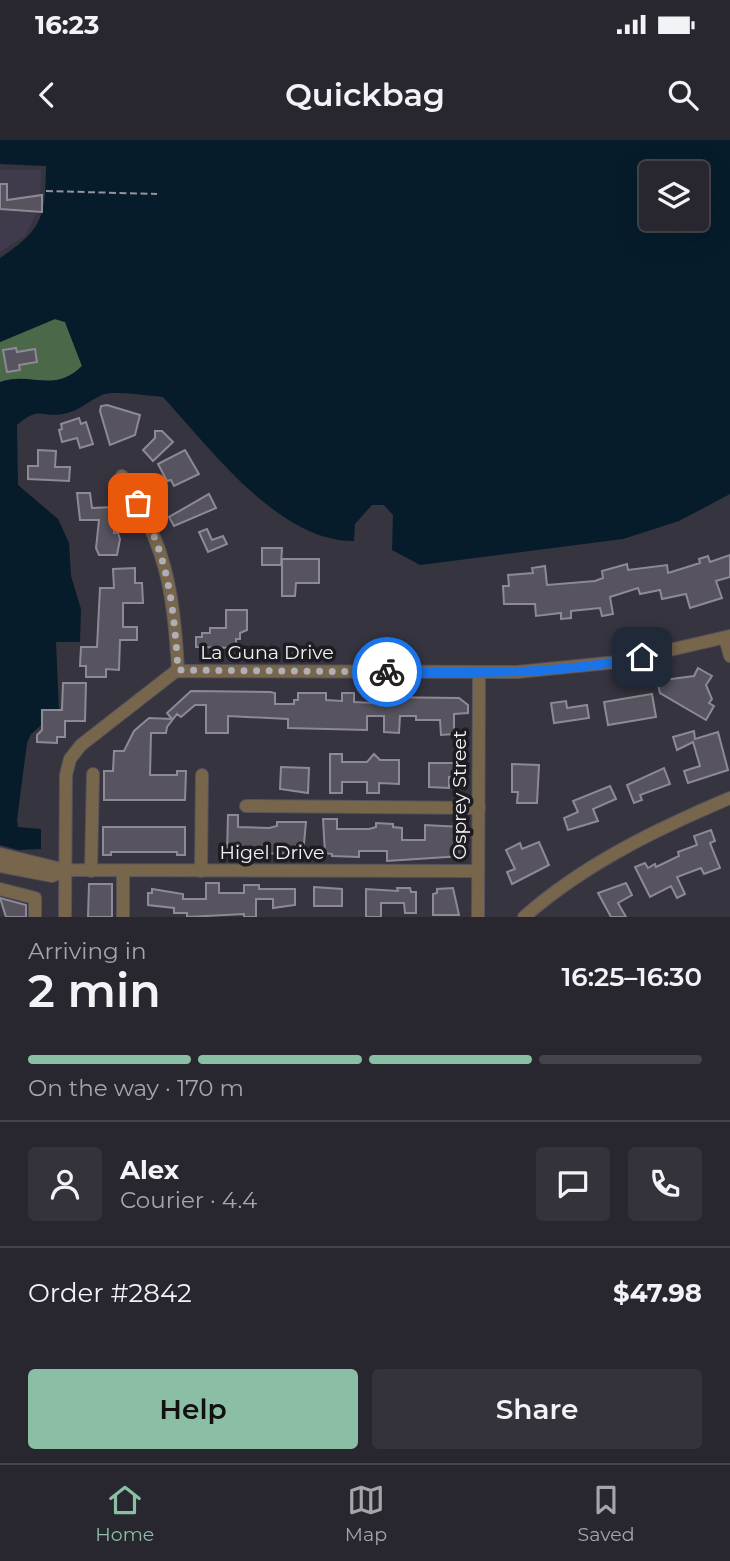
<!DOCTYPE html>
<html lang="en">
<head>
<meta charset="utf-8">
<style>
  :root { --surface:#28272f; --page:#34333b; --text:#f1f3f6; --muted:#a5a5aa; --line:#44444b; --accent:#8abfa5 }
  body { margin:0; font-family:Montserrat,sans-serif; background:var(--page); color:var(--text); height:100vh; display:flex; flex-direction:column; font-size:26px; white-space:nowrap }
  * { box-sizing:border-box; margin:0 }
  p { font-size:23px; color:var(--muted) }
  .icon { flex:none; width:38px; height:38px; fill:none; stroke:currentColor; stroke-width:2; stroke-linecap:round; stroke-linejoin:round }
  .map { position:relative; height:777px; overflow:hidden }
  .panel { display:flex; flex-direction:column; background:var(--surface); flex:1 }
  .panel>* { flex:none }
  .buttons { position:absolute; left:639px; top:21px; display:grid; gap:14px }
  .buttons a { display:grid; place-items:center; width:70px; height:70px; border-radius:7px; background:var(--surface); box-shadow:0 7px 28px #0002,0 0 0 2px var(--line); font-size:35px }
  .pin { position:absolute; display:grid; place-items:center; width:60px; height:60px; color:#fff; margin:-30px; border-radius:14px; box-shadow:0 4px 10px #0006 }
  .courier { position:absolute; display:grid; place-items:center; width:70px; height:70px; margin:-35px; border:5px solid #1a73e8; border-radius:50%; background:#fff; color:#222; box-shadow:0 2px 9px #0007 }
  .summary em { font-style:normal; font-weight:600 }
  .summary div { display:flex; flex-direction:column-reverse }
  .summary { display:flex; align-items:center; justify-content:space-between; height:119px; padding:0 28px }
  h1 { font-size:46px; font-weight:600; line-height:52px }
  .bar { display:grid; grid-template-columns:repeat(4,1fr); gap:10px 7px; align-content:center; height:84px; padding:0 28px }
  .bar i { height:9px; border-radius:5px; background:var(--line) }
  .bar .on { background:var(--accent) }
  .bar p { grid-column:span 4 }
  .line { display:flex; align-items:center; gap:18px; padding:0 28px; border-top:2px solid var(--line) }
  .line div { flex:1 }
  .round { display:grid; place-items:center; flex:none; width:74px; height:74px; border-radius:7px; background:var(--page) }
  .action { display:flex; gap:14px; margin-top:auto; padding:14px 28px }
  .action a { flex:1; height:80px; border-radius:7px; background:var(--accent); color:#111; font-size:28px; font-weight:600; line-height:80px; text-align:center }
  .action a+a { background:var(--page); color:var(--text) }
  .status { display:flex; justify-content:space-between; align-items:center; height:49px; padding:0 35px; background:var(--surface); direction:ltr }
  .status svg { height:19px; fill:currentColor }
  header { display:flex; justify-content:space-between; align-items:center; height:91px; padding:0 28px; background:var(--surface); font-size:32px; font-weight:600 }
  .menu { display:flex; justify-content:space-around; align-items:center; height:98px; border-top:2px solid var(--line); background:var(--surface); font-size:19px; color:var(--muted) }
  .menu a { display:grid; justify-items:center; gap:4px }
  .menu .on { color:var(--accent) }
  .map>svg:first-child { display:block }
</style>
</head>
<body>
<div class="status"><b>16:23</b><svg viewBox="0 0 49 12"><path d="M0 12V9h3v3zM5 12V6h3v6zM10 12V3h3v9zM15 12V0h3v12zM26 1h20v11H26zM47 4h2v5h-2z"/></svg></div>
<header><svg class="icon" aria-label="back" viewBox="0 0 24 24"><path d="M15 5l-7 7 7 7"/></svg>Quickbag<svg class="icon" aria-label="search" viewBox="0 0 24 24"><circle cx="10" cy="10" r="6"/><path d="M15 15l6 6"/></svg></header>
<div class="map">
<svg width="730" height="777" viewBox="0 0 730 777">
  <rect width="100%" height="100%" fill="#36343f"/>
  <polygon fill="#3f3b4c" points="0,30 41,30 40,67 25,96 0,112"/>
  <path fill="#4b6849" d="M55 179 65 182 82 226C54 254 31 232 0 242V202Z"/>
  <path fill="#061c2a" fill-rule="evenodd" d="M0 0H730V354L679 381 623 399 420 425 392 410 393 375 384 365H372L355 384 354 401C279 402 210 308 163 257 149 256 114 250 102 255 88 261 78 272 63 274 40 278 40 265 17 285L18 345 58 379 69 403 71 436 81 469 80 502H56L59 570 31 594 27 603 17 680 18 687 41 689V709L18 710 0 705V242C31 231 54 254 82 226L65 182 55 179 0 202V118C44 89 45 76 46 26L0 24ZM651 33H696V79H651Z"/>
  <g fill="#575460" stroke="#8d8996" stroke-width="2">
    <polygon points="0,44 7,44 7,60 42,55 42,72 0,69"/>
    <polygon points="16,208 17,212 35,209 37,222 19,225 20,230 7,232 3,210"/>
    <polygon points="107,265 140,275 135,295 110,305 100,271 101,266"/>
    <polygon points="79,278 81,284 86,282 93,304 80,308 77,298 62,302 59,290 62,289 61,284"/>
    <polygon points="155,291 162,291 173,302 153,321 143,310 155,298"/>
    <polygon points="38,310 56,311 55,327 70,327 69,341 28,339 28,326 38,326"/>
    <polygon points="185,310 199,334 174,346 171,340 167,341 158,324"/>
    <polygon points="77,353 90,353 92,368 114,367 114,393 118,393 120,399 117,415 99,415 96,408 99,380 80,380"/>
    <polygon points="209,354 216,368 174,386 169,377"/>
    <polygon points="207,389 212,400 223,396 227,404 208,412 199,392"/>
    <polygon points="262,408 282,408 281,425 262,425"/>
    <polygon points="730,415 730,437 716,441 722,458 690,468 686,454 662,459 660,450 640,454 638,448 610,457 613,474 602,476 600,468 571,471 571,478 561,479 561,473 536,476 535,464 504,464 503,446 509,446 508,435 533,433 532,428 545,426 547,445 595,441 603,438 602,431 627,424 628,430 667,425 668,433 700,423 699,419 708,416 710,422"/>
    <polygon points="282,419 319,419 319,443 296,443 295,456 282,456"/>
    <polygon points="135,428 135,443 142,443 143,463 123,463 123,487 137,487 137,500 120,500 119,530 106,529 106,537 86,537 86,526 80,526 81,507 97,507 100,448 114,448 113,429"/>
    <polygon points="226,470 247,470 247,490 240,493 240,499 236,499 236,508 196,507 196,497 202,497 202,493 210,493 210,488 226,488"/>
    <polygon points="698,528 712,536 706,545 712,559 709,563 714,566 706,580 660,553 658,545 664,544 663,540 694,536"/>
    <polygon points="63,543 86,543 85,581 65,581 65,597 57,597 57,603 37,602 37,595 42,590 42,570 62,570"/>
    <polygon points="191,551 270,552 275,553 275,564 294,564 294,560 298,560 298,553 326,553 326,560 342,561 342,553 354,553 354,562 374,563 374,557 459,558 468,565 468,573 454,574 454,594 441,595 440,580 416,580 416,576 400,576 399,593 384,592 384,576 367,576 367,590 288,588 288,579 228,576 228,593 206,593 206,565 195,565 181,577 177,574 167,587 166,593 151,593 150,635 177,635 177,631 186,631 185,660 104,660 104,631 113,631 114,611 124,611 134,591 149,578 172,579 167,573"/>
    <polygon points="652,554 656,577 608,585 604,562"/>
    <polygon points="566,561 567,568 587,565 589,578 554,583 551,563"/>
    <polygon points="694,591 695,599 718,592 728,630 688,643 684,631 700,626 693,602 677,610 673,597"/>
    <polygon points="330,614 342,614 342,622 367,622 374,614 380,620 399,620 399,644 379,643 379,653 367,653 367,642 342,642 342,653 330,653"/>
    <polygon points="429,623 455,623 455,637 449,637 449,648 429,647"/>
    <polygon points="512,624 539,625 537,663 517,663 518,652 512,652"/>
    <polygon points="281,627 309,628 308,653 280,649"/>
    <polygon points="664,628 670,644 640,655 642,660 634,663 627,645"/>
    <polygon points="610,646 616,659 593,669 598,681 568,690 564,678 578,672 573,661"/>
    <polygon points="228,675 238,675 238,687 269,688 277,686 277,682 306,682 303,714 227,713"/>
    <polygon points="323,679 337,679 337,689 369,689 376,687 376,683 393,684 393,687 402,688 402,700 425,700 425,685 462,687 462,716 387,721 387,711 359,711 359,717 332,716 332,714 325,713"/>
    <polygon points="103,687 185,687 185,715 177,715 177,712 111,712 111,715 103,715"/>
    <polygon points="711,690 715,701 710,703 720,728 704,734 701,728 677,737 685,754 677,758 671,746 650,757 635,727 645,723 648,728 655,724 656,727 679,716 678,712 697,705 694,696"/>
    <polygon points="539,702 549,725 512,744 507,732 515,729 506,710 520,703 522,709"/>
    <polygon points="206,743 219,743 219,753 244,753 244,745 259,745 259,749 295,749 295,765 273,768 273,759 256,759 256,777 244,777 244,774 187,777 187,773 174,773 174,768 148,765 148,753 152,753 152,749 183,754 183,759 206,759"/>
    <polygon points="626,743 632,755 618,763 626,777 611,777 598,753"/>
    <polygon points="89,744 112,744 112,777 88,777"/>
    <polygon points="314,747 342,749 342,766 314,766"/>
    <polygon points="397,748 410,748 411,752 416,752 416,773 405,773 404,763 381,763 381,777 366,777 366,749 398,751"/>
    <polygon points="453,748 459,775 433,775 433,754 437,753 437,749"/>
    <polygon points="0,758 26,765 26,777 6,777"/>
  </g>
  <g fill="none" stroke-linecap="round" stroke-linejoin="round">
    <g stroke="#54525d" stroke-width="14">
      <g id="minor">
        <path d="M122 336C166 404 174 452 178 530"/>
        <polyline points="725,498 730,516"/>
        <polyline points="246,666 479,668"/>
        <polyline points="0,714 65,730 478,731"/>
        <polyline points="0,726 52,736 65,730"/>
        <polyline points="91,731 93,634"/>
        <polyline points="201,731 202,635"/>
        <polyline points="0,749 35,758 35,777"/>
        <polyline points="65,777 66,635 70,619 81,605 176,531 517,532 618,522 730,496"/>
        <polyline points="123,777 123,731"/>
        <polyline points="478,777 479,533"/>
        <path d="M524 777C584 724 657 689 730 658"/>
      </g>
    </g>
    <polyline stroke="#95939c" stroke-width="2" stroke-dasharray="7 3.5" stroke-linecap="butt" points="46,51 157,54"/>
    <use href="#minor" stroke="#77664c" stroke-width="12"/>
  </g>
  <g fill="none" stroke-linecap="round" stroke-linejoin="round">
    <path stroke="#b0afb7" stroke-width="7" stroke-dasharray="0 12.6" d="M138 363C169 417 174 470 178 530L387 532"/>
    <path stroke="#1a73e8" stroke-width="9" d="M387 532C473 533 558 535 642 517"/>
  </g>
  <g text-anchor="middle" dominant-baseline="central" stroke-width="7" stroke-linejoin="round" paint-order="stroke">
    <g font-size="19" fill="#f2f1f8" stroke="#1d1c21">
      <text x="267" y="512">La Guna Drive</text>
      <text transform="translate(459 655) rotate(-90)">Osprey Street</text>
      <text x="272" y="712">Higel Drive</text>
    </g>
  </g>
</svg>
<div class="buttons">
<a><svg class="icon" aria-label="layers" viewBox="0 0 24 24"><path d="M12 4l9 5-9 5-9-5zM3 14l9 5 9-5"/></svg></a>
</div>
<div class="pin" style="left:138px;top:363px;background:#ea580c"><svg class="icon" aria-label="bag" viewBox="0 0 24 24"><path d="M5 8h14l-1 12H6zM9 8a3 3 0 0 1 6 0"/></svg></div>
<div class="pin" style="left:642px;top:517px;background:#1f2937"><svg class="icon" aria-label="home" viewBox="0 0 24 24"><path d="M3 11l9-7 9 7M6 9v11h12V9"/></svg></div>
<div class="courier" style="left:387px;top:532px"><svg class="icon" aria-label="bike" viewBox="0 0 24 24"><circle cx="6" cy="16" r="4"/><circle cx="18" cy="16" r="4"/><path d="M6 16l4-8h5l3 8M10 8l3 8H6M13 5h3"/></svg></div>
</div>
<section class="panel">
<div class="summary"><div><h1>2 min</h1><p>Arriving in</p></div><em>16:25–16:30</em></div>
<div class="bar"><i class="on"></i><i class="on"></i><i class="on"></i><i></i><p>On the way · 170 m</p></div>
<div class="line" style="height:126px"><a class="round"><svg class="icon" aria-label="person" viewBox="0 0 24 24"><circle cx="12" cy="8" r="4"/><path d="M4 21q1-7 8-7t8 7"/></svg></a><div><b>Alex</b><p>Courier · 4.4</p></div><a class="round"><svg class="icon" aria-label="chat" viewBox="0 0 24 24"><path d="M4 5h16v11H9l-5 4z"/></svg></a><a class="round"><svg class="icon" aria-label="phone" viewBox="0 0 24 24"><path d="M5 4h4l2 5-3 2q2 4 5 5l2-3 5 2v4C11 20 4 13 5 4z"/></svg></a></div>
<div class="line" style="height:91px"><div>Order #2842</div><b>$47.98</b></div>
<div class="action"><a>Help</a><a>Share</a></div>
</section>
<nav class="menu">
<a class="on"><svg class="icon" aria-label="home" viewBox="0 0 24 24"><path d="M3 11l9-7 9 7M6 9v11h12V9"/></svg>Home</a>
<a><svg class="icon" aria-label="map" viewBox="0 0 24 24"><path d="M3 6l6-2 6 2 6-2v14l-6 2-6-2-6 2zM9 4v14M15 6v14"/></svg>Map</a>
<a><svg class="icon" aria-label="saved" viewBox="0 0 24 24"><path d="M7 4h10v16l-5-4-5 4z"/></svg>Saved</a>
</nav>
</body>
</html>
